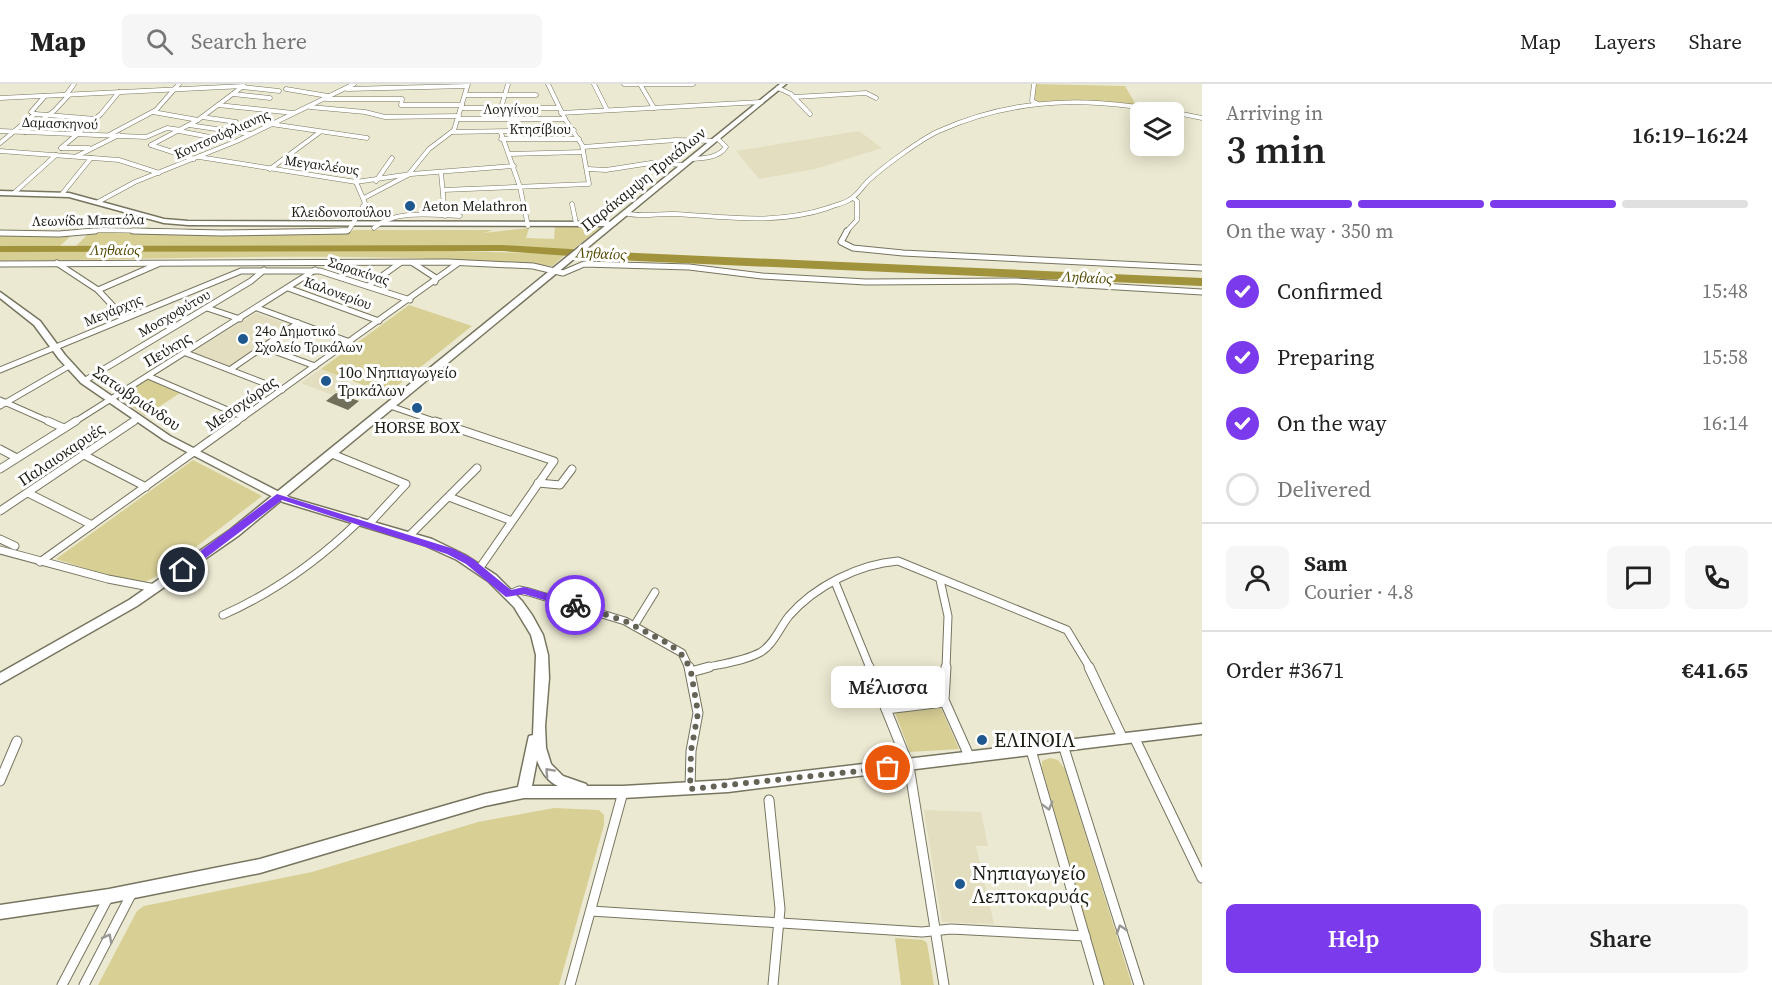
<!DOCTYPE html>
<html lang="en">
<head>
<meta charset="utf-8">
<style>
  :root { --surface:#fff; --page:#f6f6f6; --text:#222; --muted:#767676; --line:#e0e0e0; --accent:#7c3aed }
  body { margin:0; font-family:"Source Serif 4",serif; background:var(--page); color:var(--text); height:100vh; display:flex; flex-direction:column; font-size:22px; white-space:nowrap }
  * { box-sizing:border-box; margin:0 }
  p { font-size:20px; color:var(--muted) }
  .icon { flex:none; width:33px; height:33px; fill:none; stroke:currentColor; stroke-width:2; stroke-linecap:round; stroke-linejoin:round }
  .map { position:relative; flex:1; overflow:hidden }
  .side { display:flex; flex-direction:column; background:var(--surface); width:570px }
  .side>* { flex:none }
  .fabs { position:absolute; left:1130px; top:18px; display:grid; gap:12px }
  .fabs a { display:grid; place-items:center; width:54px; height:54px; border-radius:9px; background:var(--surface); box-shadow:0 3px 15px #0003; font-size:30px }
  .pin { position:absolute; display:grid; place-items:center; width:51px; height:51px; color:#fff; margin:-26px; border:3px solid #fff; border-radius:50%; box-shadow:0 2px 6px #0007 }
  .courier { position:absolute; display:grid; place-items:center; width:60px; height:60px; margin:-30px; border:4px solid #7c3aed; border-radius:50%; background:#fff; color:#222; box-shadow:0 2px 8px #0007 }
  .bubble { position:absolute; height:42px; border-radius:9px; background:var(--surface); box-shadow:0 3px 15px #0003; font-size:20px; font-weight:600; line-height:42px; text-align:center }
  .headline em { font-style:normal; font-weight:600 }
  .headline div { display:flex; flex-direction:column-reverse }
  .headline { display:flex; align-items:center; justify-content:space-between; height:102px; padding:0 24px }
  h1 { font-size:39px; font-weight:600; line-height:45px }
  .bar { display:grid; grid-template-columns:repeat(4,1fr); gap:9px 6px; align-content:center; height:72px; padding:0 24px }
  .bar i { height:8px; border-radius:4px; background:var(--line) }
  .bar .selected { background:var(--accent) }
  .bar p { grid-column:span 4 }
  .line { display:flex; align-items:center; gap:15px; padding:0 24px; border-top:2px solid var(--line) }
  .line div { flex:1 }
  .round { display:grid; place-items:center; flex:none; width:63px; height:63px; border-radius:9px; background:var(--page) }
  ol { padding:0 24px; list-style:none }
  li { display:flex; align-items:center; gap:18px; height:66px }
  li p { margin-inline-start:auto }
  li .icon { padding:6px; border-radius:50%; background:var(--accent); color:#fff; stroke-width:4 }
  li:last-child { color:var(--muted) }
  li i { width:33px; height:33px; border:3px solid var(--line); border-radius:50% }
  .primary-button { display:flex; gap:12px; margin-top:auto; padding:12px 24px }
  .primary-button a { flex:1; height:69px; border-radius:9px; background:var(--accent); color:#fff; font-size:24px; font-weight:600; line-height:69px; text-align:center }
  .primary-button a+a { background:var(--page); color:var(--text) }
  header { display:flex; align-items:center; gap:36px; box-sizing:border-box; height:84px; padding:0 30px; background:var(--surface); border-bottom:2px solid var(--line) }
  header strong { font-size:28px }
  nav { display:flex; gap:33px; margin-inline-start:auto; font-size:21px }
  .search { width:420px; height:54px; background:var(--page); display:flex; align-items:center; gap:15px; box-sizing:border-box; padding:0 21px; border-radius:9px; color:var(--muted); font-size:22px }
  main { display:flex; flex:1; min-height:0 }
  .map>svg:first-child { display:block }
</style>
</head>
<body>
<header>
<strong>Map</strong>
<div class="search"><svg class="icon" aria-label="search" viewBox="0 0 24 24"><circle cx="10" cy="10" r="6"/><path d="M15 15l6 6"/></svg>Search here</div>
<nav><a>Map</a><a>Layers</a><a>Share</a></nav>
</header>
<main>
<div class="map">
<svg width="1202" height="901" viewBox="0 0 1202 901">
  <rect width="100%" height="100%" fill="#ece9d2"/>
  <g fill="#e2debf">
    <polygon points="859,47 882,64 815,85 759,95 736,67"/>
    <polygon points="256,229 290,241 230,282 193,268"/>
    <polygon points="321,285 351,296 332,311 301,299"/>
    <polygon points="924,726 981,728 988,762 976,762 994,840 942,838"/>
  </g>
  <g fill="#d8cf95">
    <polygon points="1036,0 1125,2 1136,21 1086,16 1040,18 1034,15"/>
    <polygon points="579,140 600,141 601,143 571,167 498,161 76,162 90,148 110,147 347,149 354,146 494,146 483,149 529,144 526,154 554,155 555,142"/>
    <polygon points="73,150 60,162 0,162 0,151"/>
    <path d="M407 166 566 170 552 182C369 166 184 175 0 177V168Z"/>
    <polygon points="409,221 472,242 387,310 321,285"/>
    <polygon points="149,295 180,309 145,332 119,313"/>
    <polygon points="193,376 262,412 161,490 143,499 109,492 56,475"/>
    <polygon points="941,624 959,665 910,668 895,629"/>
    <polygon points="1050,674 1058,676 1065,685 1132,901 1104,901 1042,684 1042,677"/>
    <polygon points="554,724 599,726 604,731 604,741 559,901 98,901 137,827 144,822 312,788 478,738"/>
    <polygon points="895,854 923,856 927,859 934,901 901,901"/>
  </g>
  <polygon fill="#a1933c" points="0,162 60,162 55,167 0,168"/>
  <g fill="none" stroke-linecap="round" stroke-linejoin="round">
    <polygon fill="#a1933c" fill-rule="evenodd" points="503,161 636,169 1202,194 1202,202 636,177 503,167 0,168 0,162"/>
  </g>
  <polygon fill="#716f5a" points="336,309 359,317 348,326 326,317"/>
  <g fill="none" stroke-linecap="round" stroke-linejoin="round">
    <g stroke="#777560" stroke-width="5">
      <g id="street-far3">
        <polyline points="594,0 607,26"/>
        <polyline points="624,0 693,0"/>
        <polyline points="640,0 654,24"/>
        <polyline points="1034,0 1032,17 1038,20"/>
        <polyline points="242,3 279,7"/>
        <polyline points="778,4 791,10 810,30"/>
        <polyline points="286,5 328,12"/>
        <polyline points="347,5 467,2"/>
        <polyline points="233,10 270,14"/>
        <polyline points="66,11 74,0"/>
        <polyline points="465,11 505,11"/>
        <polyline points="505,11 536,11"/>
        <polyline points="794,13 866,9 876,14"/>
        <polyline points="0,14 244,2"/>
        <polyline points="326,15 402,15 401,21 462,21"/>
        <polyline points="218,21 293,29"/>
        <polyline points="310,23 365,28 385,33 459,32"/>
        <polyline points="461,24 559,24"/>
        <polyline points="501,24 508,0"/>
        <polyline points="153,28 198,36"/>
        <polyline points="561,29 761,18"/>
        <polyline points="35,30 96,35"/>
        <polyline points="35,30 31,28 45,12"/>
        <polyline points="202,33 236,38"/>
        <polyline points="458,35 565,35"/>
        <polyline points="271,40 367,54"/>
        <polyline points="189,41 250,50"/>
        <polyline points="0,47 146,53 167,44 181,46"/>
        <polyline points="179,47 210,53"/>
        <polyline points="25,48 54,27 69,11"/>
        <polyline points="452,48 574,46"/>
        <polyline points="501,49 520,103 528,142"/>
        <polyline points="109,51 156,26 179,0"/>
        <polyline points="501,55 579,55"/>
        <polyline points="0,59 35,30"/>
        <polyline points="151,61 198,36 242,3"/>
        <polyline points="151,61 194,75"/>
        <polyline points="583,63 676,56 713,57"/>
        <polyline points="61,64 101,30 119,8"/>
        <polyline points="61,64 89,64"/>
        <polyline points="0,67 119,76 159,89"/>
        <polyline points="509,70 583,68"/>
        <polyline points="77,72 119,51"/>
        <polyline points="199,73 356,98 411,90 514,82"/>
        <path d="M692 75C705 74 718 74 726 63L717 54"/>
        <polyline points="270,85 320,48"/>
        <polyline points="588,85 606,86 651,79 684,81"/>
        <polyline points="441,89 445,132"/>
        <polyline points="376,97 392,74"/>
        <polyline points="443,106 589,100 582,61 565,35 548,0"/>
        <polyline points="14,109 56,71"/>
        <polyline points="62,110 91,74"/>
        <polyline points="364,114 408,91 429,65 454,46 468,0"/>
        <polyline points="98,118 135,98 237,57 354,0"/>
        <polyline points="572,120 576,139"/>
        <path d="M625 129C642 134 658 129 675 130 727 133 776 141 828 124 834 121 843 120 849 116 857 112 862 103 868 97 883 83 921 55 939 47 1028 7 1110 15 1202 34"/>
        <path d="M374 144C395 125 434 131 460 132"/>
        <polyline points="78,148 103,146 193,148"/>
        <polyline points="311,148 349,146 365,119 356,98"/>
        <polyline points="846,148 857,136 857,117 853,114"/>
      </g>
    </g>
    <g stroke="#777560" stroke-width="7">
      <g id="street-far2">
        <polyline points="133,147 222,149 347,147"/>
        <polyline points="847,147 841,158 853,164 903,169 1202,184"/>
        <polyline points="0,149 59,150 95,147"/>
        <polyline points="57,179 98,206 124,234"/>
        <polyline points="413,179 436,194 435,198"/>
        <polyline points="0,180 448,178 533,182 563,189 584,180 689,183 762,192 866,198 1016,197 1202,208"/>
        <polyline points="368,202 400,179"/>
        <polyline points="288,204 379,237"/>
        <polyline points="98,206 158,180"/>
        <polyline points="207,224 240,235"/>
        <polyline points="257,224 350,258"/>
        <polyline points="263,263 315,282"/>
        <polyline points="186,269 282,306"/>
        <polyline points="231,285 298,239"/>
        <polyline points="0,286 241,187 320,187 410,216"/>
        <polyline points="148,292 244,333"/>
        <polyline points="84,297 251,197 264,186"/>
        <polyline points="0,316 52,339"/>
        <polyline points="0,322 69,282"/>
        <polyline points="390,322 440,339"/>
        <polyline points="73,339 315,186"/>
        <polyline points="132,339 137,335"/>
        <polyline points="235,339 457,180"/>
      </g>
    </g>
    <g stroke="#777560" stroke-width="9">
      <g id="street-far1">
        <polyline points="48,337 64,344"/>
        <polyline points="435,337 554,377 479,485"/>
        <polyline points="0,365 17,374"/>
        <polyline points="332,370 406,400 369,440"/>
        <polyline points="84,371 146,403"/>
        <polyline points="0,385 76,337"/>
        <polyline points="538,399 560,401 572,385"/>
        <polyline points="28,409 92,441"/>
        <polyline points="449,413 512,437"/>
        <polyline points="0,427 134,337"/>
        <polyline points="409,452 477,384"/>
        <polyline points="0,455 15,462"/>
        <polyline points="0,466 108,495 155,504"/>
        <polyline points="40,478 237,337"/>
        <polyline points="940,496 948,532 946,584"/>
        <polyline points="835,498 870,584"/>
        <polyline points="510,510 519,506 529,508 625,537 682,569 689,584"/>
        <path d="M223 531C275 508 318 477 359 437"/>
        <polyline points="634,542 655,508"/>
        <path d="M704 584C721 580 745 577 761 568 774 560 780 543 789 532 815 502 859 480 898 477L1067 546 1090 584"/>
      </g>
    </g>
    <g stroke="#777560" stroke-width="11">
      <g id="street">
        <polyline points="689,583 698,629 691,667 690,705"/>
        <polyline points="869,583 909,682 944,901"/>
        <polyline points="946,583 944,616 970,674"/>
        <polyline points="1089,583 1123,655"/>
        <polyline points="691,588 709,583"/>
        <polyline points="886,625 944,618"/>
        <polyline points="1134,653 1202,794"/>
        <polyline points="1063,661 1139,901"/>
        <polyline points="1031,666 1099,901"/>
        <polyline points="0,697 17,657"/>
        <polyline points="769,716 780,825 773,901"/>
        <polyline points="591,827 922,848 951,845 1085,852"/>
        <polyline points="62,901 109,812"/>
        <polyline points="84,901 133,807"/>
        <polyline points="570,901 623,708"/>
      </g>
    </g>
    <g stroke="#777560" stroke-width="3">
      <g id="secondary">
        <polygon points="0,107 69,109 164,135 188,137 612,138 616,140 612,142 188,141 164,139 69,113 0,111"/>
        <path d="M0 208 40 237 65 271 87 295 170 352 291 414 432 455 465 471 496 491 522 517 532 531 543 551 548 571 549 594 545 642 546 664 551 680 563 692 586 700 587 702H623L728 696 1202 640V650L728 708 623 714H524L485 722 260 789 109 819 0 835V821L109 805 260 775 485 710 518 703 528 656 529 652 533 651 536 571 531 551 514 523 488 497 457 476 424 461 283 418 164 356 81 299 59 275 34 241 0 214ZM537 676C540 686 548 698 558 702H532Z"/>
      </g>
    </g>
    <g stroke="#777560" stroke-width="3">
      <polygon id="primary" points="780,0 786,0 238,452 137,522 0,600 0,589 129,516 230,446"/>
    </g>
    <use href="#street-far3" stroke="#fff" stroke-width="4"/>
    <use href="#street-far2" stroke="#fff" stroke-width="5"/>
    <use href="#street-far1" stroke="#fff" stroke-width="7"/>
    <use href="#street" stroke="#fff" stroke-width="9"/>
    <use href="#secondary" fill="#fff" fill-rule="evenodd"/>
    <use href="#primary" fill="#fff" fill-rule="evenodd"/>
  </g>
  <defs><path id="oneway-chevron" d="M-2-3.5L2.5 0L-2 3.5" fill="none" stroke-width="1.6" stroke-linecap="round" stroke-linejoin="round" transform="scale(1.5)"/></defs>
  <g stroke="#999895">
    <use href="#oneway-chevron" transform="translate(549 688) rotate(-133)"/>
    <use href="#oneway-chevron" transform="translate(1048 722) rotate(74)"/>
    <use href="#oneway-chevron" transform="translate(1121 845) rotate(-108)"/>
    <use href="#oneway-chevron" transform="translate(108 854) rotate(-62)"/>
  </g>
  <polygon fill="#7c3aed" points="277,410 454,465 473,475 511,506 524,503 579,518 580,521 575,525 524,510 506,513 466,480 447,470 282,416 187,488 179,488 179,483"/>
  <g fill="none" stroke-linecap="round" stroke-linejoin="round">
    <polyline stroke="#656356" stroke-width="6" stroke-dasharray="0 10.8" points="575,521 625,537 671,561 685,574 691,588 698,629 691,667 690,705 888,684"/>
  </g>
  <g fill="#1e588f" stroke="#fff" stroke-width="2">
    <circle cx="410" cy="122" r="6"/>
    <circle cx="243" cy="255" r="6"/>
    <circle cx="326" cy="297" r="6"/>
    <circle cx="417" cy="324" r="6"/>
    <circle cx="982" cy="656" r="6"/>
    <circle cx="960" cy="800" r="6"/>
  </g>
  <g text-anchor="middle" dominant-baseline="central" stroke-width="6" stroke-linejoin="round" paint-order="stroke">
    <g font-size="14" fill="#1c1b13" stroke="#fff">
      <text x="511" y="25">Λογγίνου</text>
      <text transform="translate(60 39) rotate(2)">Δαμασκηνού</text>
      <text x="540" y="45">Κτησίβιου</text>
      <text transform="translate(222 50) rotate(-24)">Κουτσούφλιανης</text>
      <text transform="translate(322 81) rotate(8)">Μεγακλέους</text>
      <text x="341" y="128">Κλειδονοπούλου</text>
      <text transform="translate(88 136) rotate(-1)">Λεωνίδα Μπατόλα</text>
      <text transform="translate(359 187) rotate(18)">Σαρακίνας</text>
      <text transform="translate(338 209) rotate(20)">Καλονερίου</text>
      <text transform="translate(113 226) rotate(-23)">Μεγάρχης</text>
      <text transform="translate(174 229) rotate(-30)">Μοσχοφύτου</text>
    </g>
    <g font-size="14" fill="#1c1b13" stroke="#fff" text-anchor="start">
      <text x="422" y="122">Aeton Melathron</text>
      <text x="255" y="247">24ο Δημοτικό<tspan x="255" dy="16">Σχολείο Τρικάλων</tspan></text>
    </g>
    <g font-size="15" font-style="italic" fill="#514800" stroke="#fff">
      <text x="115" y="165">Ληθαίος</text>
      <text transform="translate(601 169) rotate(3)">Ληθαίος</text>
      <text transform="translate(1087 193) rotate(3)">Ληθαίος</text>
    </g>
    <g font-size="16" fill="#1c1b13" stroke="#fff">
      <text transform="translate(643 95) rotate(-39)">Παράκαμψη Τρικάλων</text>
      <text transform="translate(167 265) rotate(-31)">Πεύκης</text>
      <text transform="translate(137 314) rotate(34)">Σατωβριάνδου</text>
      <text transform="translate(241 319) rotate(-35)">Μεσοχώρας</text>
      <text transform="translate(61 370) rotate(-34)">Παλαιοκαρυές</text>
    </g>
    <g font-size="16" fill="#1c1b13" stroke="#fff" text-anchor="start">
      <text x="338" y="288">10ο Νηπιαγωγείο<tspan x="338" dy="18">Τρικάλων</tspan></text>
      <text x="417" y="343" text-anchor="middle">HORSE BOX</text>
    </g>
    <g font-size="20" fill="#1c1b13" stroke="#fff" text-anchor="start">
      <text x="994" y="656">ΕΛΙΝΟΙΛ</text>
      <text x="972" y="789">Νηπιαγωγείο<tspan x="972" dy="23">Λεπτοκαρυάς</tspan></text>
    </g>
  </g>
</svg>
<div class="fabs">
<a><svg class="icon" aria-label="layers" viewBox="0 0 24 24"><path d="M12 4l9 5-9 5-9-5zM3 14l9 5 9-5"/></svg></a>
</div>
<div class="pin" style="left:888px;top:684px;background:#ea580c"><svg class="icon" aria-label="bag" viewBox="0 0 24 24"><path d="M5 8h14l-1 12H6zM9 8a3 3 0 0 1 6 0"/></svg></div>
<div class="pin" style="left:183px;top:486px;background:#1f2937"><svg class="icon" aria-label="home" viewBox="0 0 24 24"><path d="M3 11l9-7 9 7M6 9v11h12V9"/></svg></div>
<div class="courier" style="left:575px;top:521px"><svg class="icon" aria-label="bike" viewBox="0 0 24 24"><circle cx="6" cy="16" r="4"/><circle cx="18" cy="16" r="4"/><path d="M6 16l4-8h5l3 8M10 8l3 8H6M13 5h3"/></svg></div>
<div class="bubble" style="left:831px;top:582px;width:114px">Μέλισσα</div>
</div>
<section class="side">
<div class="headline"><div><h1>3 min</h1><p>Arriving in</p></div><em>16:19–16:24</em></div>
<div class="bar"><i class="selected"></i><i class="selected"></i><i class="selected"></i><i></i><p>On the way · 350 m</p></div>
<ol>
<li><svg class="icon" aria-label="check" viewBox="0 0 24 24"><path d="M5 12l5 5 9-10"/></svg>Confirmed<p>15:48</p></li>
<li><svg class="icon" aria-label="check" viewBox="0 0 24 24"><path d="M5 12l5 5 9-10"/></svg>Preparing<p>15:58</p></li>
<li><svg class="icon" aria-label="check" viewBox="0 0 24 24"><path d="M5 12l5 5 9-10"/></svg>On the way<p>16:14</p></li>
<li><i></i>Delivered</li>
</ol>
<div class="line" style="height:108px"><a class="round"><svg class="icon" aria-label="person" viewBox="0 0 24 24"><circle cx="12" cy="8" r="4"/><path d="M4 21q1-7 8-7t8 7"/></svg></a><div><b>Sam</b><p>Courier · 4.8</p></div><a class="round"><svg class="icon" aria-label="chat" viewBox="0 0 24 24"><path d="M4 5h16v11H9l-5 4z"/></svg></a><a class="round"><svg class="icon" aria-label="phone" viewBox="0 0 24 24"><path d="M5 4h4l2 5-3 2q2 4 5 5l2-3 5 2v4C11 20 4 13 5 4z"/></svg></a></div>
<div class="line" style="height:78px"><div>Order #3671</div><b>€41.65</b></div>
<div class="primary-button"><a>Help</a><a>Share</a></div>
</section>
</main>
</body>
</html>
